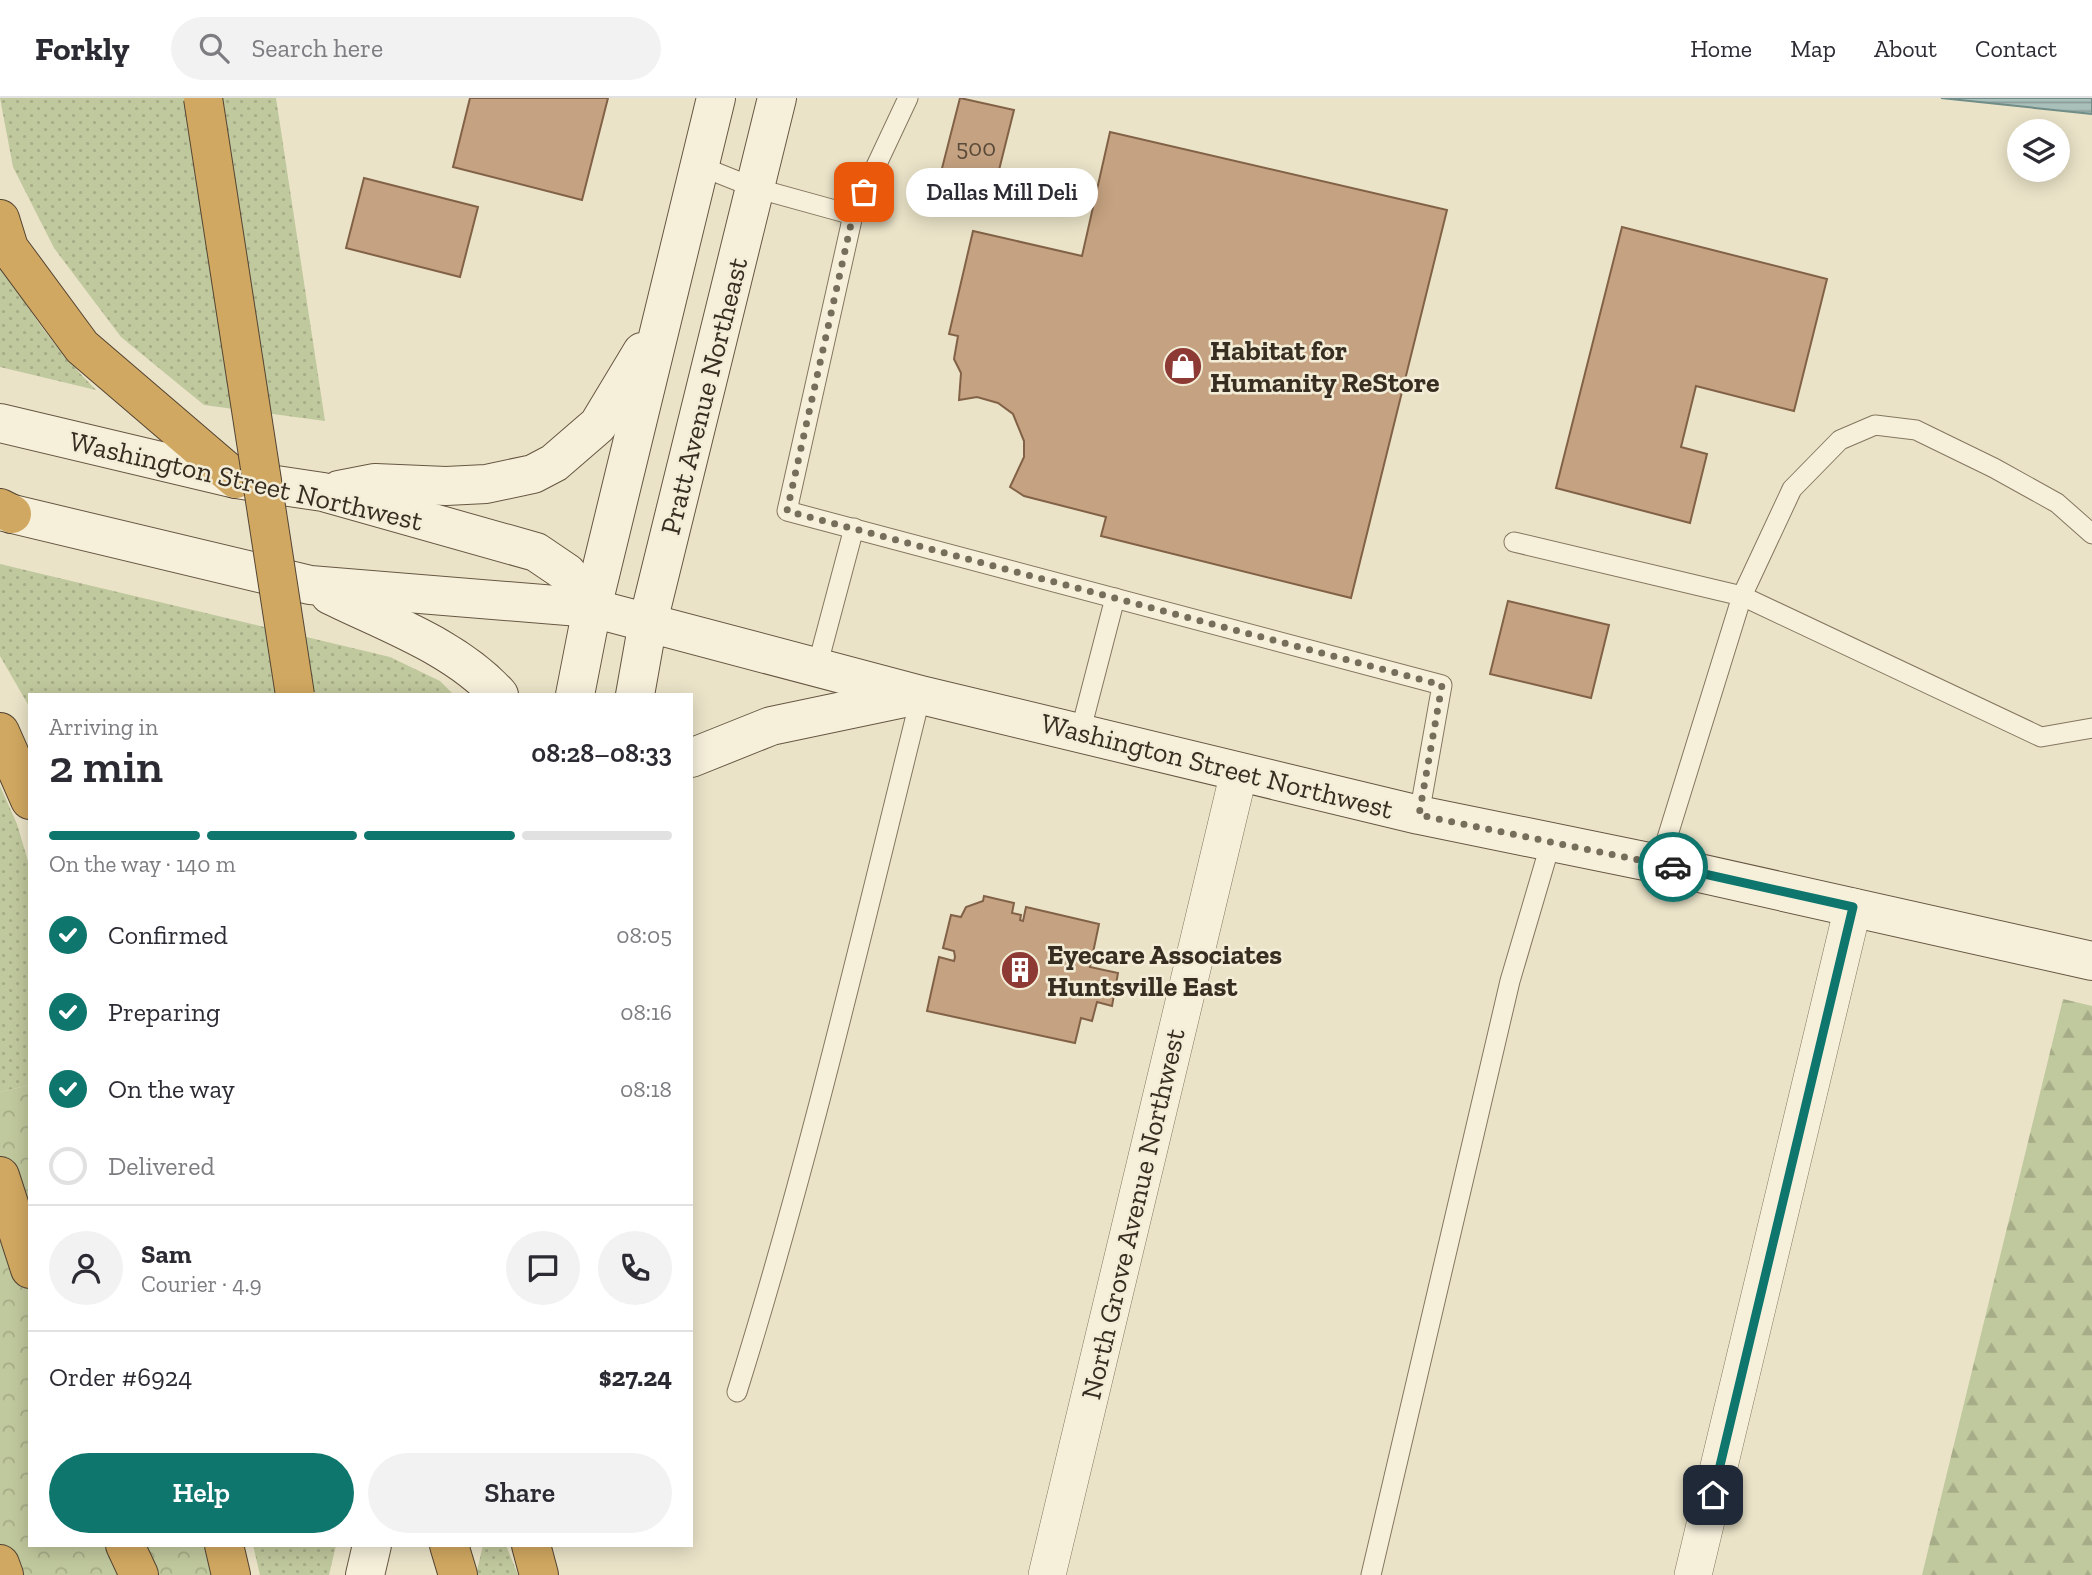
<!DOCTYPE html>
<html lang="en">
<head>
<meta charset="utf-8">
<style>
  :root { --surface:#fff; --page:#f2f2f3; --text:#2b2b33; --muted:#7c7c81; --line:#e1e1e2; --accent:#0f766e }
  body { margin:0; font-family:"Zilla Slab",serif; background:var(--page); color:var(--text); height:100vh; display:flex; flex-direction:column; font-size:26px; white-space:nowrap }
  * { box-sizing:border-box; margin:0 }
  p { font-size:23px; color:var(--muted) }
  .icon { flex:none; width:38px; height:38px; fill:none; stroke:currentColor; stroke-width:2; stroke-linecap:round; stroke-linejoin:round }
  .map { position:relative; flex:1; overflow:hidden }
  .drawer { position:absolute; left:28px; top:595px; width:665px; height:854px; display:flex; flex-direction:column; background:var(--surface); border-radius:0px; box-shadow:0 4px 18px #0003 }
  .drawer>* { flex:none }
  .fabs { position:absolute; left:2007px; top:21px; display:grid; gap:14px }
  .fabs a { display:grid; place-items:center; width:63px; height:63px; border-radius:50%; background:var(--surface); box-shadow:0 4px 18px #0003; font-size:35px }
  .pin { position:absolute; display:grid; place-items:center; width:60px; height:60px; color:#fff; margin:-30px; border-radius:14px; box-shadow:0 4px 10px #0006 }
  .courier { position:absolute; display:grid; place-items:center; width:70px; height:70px; margin:-35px; border:5px solid #0f766e; border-radius:50%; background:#fff; color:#222; box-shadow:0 2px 9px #0007 }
  .bubble { position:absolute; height:49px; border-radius:24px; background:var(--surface); box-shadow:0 4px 18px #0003; font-size:23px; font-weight:600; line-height:49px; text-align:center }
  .headline em { font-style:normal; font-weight:600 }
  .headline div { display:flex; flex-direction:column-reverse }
  .headline { display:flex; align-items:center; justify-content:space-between; height:119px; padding:0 21px }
  h1 { font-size:46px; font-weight:600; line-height:52px }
  .bar { display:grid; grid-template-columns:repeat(4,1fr); gap:10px 7px; align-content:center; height:84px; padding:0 21px }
  .bar i { height:9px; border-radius:5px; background:var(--line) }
  .bar .selected { background:var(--accent) }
  .bar p { grid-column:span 4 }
  .line { display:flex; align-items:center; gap:18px; padding:0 21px; border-top:2px solid var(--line) }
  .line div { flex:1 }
  .round { display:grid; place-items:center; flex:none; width:74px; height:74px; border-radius:37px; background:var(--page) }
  ol { padding:0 21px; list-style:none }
  li { display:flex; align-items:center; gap:21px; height:77px }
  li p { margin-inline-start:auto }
  li .icon { padding:7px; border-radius:50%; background:var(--accent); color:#fff; stroke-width:4 }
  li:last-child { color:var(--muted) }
  li i { width:38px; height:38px; border:4px solid var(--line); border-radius:50% }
  .cta { display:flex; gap:14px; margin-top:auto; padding:14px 21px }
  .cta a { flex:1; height:80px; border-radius:42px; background:var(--accent); color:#fff; font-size:28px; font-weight:600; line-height:80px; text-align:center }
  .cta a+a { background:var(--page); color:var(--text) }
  header { display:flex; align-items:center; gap:42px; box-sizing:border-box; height:98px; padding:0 35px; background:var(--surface); border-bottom:2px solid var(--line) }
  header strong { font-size:33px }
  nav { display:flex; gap:38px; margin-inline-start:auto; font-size:24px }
  .search { width:490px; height:63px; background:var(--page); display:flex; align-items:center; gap:18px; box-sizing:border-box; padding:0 24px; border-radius:38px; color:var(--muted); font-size:26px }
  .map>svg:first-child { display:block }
</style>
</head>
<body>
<header>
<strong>Forkly</strong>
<div class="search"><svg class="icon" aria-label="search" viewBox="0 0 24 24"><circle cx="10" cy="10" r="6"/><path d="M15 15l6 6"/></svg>Search here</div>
<nav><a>Home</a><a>Map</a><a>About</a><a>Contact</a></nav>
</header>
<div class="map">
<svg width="2092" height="1477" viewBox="0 0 2092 1477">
  <defs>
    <pattern id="grass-dots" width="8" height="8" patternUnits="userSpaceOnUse" patternTransform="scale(1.75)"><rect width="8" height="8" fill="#c0c89d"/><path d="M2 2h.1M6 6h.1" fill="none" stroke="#a6ac87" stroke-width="1.8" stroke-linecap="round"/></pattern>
    <pattern id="forest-firs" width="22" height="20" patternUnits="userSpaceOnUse" patternTransform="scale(1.75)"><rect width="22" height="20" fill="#c0c89d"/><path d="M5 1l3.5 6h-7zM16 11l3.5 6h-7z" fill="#a6ac87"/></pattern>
    <pattern id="park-crowns" width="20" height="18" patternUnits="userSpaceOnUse" patternTransform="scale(1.75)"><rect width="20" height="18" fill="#c0c89d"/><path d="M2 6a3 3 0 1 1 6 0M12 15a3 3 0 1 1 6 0" fill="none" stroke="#a6ac87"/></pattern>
    <pattern id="water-rules" width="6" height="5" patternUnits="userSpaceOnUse" patternTransform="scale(1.75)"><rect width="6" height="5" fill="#a9bfba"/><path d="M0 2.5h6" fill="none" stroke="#8a9c97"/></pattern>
  </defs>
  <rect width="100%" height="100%" fill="#eae3c8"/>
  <g fill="url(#grass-dots)">
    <polygon points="0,0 276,0 325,323 204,307 121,239 54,150 13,69"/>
    <path d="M0 164C27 212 57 253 96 292L0 269Z"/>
    <polygon points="0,466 390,559 440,583 454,597 30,597 30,610 0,558"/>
    <polygon points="0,688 17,726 30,770 30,987 0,994"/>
    <polygon points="253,1447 336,1447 329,1477 260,1477"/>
    <polygon points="483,1447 506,1447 518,1477 476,1477"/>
  </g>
  <polygon fill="url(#forest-firs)" points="2063,901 2092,908 2092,1477 1922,1477"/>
  <polygon fill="url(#park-crowns)" points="30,987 30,1447 216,1447 224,1477 0,1477 0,994"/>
  <polygon fill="url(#water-rules)" stroke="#708d88" stroke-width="2" points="1941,0 2092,0 2092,16"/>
  <g fill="#c5a281" stroke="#826247" stroke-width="2">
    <polygon points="470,0 608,0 582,102 453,69"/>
    <polygon points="960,0 1014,12 992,100 938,86"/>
    <polygon points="1110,34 1447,112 1351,500 1101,438 1106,419 1024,398 1010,389 1024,359 1024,343 1013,316 998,305 977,299 959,302 961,275 954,261 958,238 949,236 973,133 1082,158"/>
    <polygon points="364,80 478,109 460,179 346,150"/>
    <polygon points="1622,129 1827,181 1794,313 1696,288 1681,349 1707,356 1690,425 1556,390"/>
    <polygon points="1508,503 1609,527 1591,600 1490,576"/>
    <polygon points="984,798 1014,805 1012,815 1021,817 1020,822 1023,823 1026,809 1099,826 1090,869 1118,875 1112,908 1097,904 1092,923 1081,920 1075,945 927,913 939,859 954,863 955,859 954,853 943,850 951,817 961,819 966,809 983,803"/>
  </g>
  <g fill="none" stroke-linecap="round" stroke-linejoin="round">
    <g stroke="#85765f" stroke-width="21">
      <g id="lane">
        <polyline points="908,0 853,117 787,413 1442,587 1419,717"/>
        <polyline points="700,68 755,90 853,117"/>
        <polyline points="1514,444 1742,498 2041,639 2092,630"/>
        <polyline points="817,569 854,430"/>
        <polyline points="1080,635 1115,500"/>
        <polyline points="1659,766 1742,498 1792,391 1840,342 1875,327 1916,332 1994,370 2057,405 2092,436"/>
        <path d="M737 1294C809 1064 863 830 921 597"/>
        <polyline points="1371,1477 1510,883 1551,744"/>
      </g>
    </g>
    <g stroke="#85765f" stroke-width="38">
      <g id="street">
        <polyline points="1047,1477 1239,674"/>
        <polyline points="1693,1477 1853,809"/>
      </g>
    </g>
    <g stroke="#675742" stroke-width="40">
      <g id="secondary">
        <polyline points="0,325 236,381 323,394 536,454 567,475 592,510"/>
        <polyline points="339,392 375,385 446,388 486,386 533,376 554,365 598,327 642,254"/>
        <polyline points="0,413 310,487 592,510 921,597 1419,717 1659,766 2092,863"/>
        <path d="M330 497C387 525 456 549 499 597"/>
        <polyline points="575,597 592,510 716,0"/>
        <polyline points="635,597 648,524 777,0"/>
        <polyline points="691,660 771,628 914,598"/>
        <polyline points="365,1477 372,1447"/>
      </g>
    </g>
    <g stroke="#534432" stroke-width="40">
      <g id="highway">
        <polyline points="0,121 9,150 82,249 236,381"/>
        <polyline points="0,410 12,416"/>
        <polyline points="0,634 30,702"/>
        <polyline points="0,1078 30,1171"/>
        <polyline points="125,1447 139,1477"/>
        <polyline points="224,1447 231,1477"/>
        <polyline points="449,1447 458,1477"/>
        <polyline points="531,1447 539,1477"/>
        <polyline points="0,1466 4,1477"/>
      </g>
    </g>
    <use href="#lane" stroke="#f6f0db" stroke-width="19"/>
    <use href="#street" stroke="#f6f0db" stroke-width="37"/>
    <use href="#secondary" stroke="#f6f0db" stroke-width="38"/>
    <use href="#highway" stroke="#d1a861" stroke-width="38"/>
    <g stroke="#534432" stroke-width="40" stroke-linecap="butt">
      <polyline id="highway-bridge" points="203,0 295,597"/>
    </g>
    <use href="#highway-bridge" stroke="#d1a861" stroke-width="38"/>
  </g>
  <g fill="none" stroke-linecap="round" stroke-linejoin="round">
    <polyline stroke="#766d5b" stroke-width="7" stroke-dasharray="0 12.6" points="864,94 853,117 787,413 1442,587 1419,717 1673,769"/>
    <polyline stroke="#0f766e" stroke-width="9" points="1673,769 1853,809 1713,1397"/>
  </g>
  <defs>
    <g id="shop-disc" transform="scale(2.0125)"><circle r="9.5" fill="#8e3a34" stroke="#f3edd7"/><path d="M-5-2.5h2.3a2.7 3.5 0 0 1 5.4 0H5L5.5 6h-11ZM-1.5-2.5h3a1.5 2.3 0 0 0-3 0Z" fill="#fff"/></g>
    <g id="building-disc" transform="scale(2.0125)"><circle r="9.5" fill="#8e3a34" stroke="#f3edd7"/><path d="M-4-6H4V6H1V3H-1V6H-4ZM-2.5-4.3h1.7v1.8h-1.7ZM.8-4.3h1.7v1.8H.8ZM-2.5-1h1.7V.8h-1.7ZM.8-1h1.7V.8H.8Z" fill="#fff"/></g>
  </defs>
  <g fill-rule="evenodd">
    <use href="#shop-disc" x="1183" y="268"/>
    <use href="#building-disc" x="1020" y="872"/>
  </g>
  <g text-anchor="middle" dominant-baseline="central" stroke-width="5" stroke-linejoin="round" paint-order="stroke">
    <g font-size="24" fill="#5a4a39">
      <text x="976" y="49">500</text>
    </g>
    <g font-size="28" font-weight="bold" fill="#372d21" stroke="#f3edd7" text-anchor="start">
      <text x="1210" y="252">Habitat for<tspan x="1210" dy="32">Humanity ReStore</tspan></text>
      <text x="1047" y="856">Eyecare Associates<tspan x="1047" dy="32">Huntsville East</tspan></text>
    </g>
    <g font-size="28" fill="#372d21" stroke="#f3edd7">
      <text transform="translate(704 298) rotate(-76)">Pratt Avenue Northeast</text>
      <text transform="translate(246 383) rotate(13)">Washington Street Northwest</text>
      <text transform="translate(1217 668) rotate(14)">Washington Street Northwest</text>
      <text transform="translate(1133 1116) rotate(-77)">North Grove Avenue Northwest</text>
    </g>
  </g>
</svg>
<div class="fabs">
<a><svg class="icon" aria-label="layers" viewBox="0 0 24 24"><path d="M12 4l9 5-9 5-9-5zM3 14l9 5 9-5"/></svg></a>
</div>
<div class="pin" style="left:864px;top:94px;background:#ea580c"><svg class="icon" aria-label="bag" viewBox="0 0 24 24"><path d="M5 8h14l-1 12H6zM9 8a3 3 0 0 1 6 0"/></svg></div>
<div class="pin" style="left:1713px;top:1397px;background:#1f2937"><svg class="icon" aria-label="home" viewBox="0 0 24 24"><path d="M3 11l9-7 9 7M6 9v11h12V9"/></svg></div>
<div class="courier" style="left:1673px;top:769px"><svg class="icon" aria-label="car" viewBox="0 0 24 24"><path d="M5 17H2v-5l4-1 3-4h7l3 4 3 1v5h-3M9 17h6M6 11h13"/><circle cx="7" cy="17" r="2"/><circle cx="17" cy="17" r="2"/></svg></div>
<div class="bubble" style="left:906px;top:70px;width:192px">Dallas Mill Deli</div>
<section class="drawer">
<div class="headline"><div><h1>2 min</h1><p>Arriving in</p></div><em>08:28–08:33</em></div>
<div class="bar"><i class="selected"></i><i class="selected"></i><i class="selected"></i><i></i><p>On the way · 140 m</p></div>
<ol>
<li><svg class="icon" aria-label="check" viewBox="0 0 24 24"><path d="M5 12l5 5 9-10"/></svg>Confirmed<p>08:05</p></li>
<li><svg class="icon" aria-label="check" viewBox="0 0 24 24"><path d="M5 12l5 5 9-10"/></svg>Preparing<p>08:16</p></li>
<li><svg class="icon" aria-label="check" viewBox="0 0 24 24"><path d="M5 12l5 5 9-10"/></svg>On the way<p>08:18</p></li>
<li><i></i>Delivered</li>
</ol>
<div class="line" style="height:126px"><a class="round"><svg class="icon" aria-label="person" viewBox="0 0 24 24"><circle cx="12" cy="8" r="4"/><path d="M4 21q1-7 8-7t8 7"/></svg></a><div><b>Sam</b><p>Courier · 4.9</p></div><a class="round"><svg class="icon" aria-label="chat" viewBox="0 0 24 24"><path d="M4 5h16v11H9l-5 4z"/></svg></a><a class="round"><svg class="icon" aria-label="phone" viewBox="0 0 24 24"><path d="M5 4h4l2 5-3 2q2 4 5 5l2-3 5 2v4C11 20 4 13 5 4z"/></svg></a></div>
<div class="line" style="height:91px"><div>Order #6924</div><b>$27.24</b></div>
<div class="cta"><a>Help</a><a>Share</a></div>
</section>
</div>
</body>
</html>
